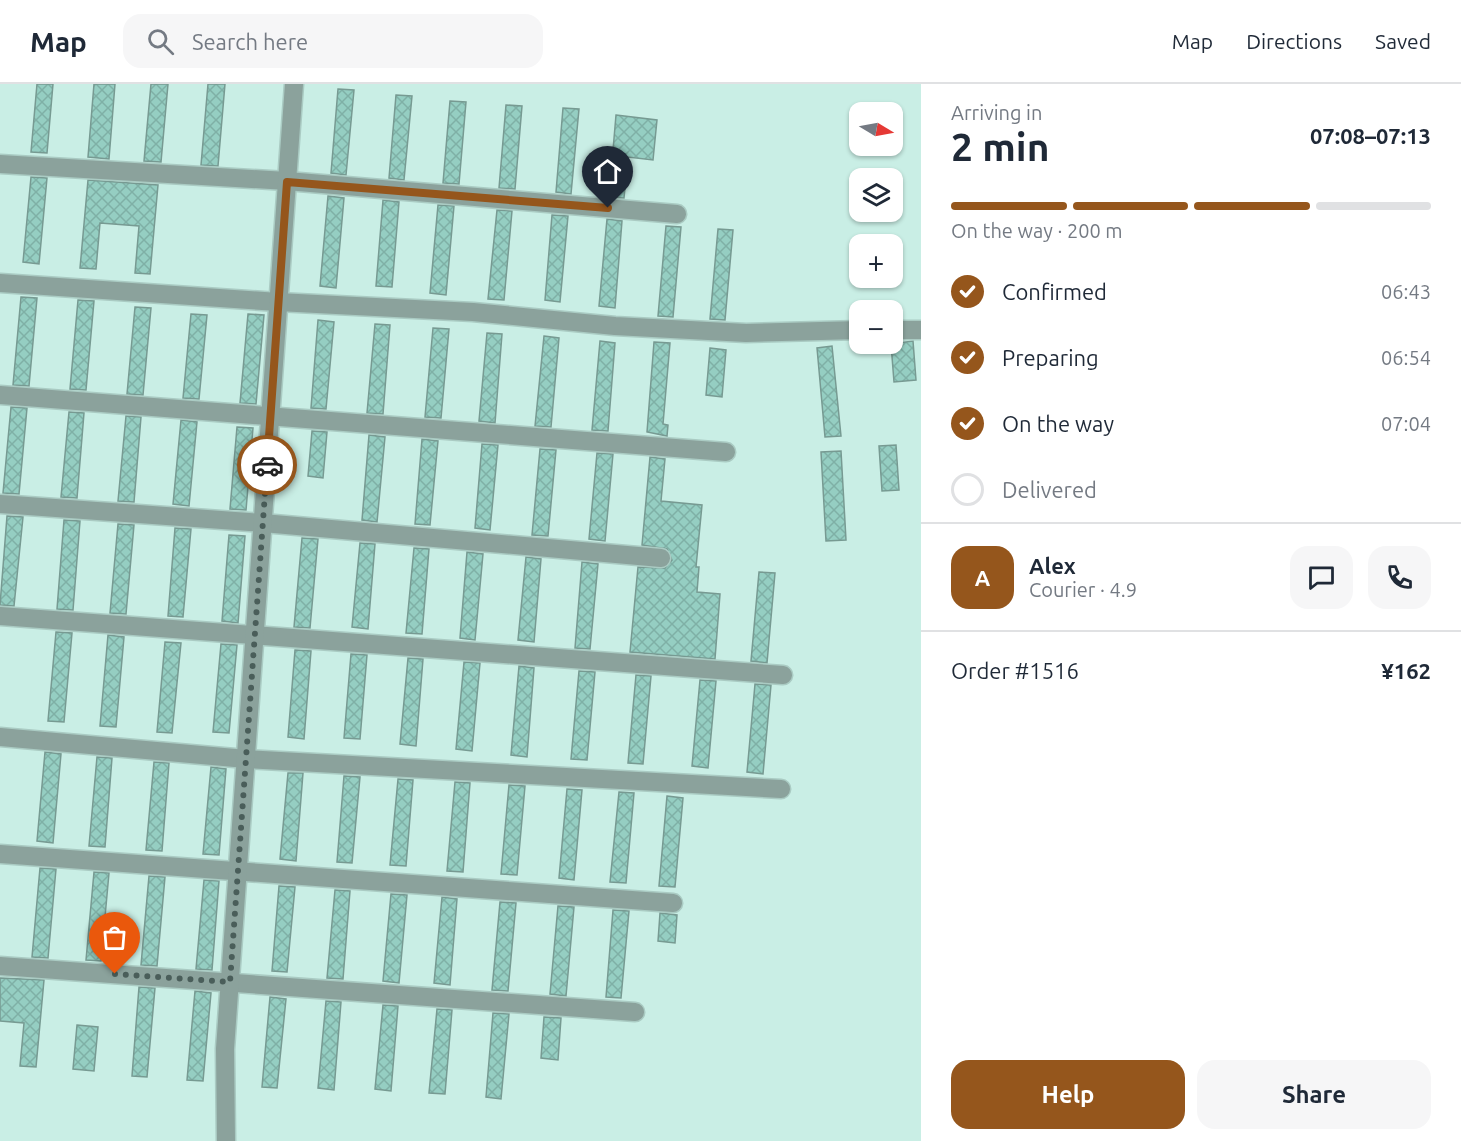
<!DOCTYPE html>
<html lang="en">
<head>
<meta charset="utf-8">
<style>
  :root { --surface:#fff; --page:#f6f6f7; --text:#1f2937; --muted:#747a83; --line:#e0e1e3; --accent:#95561c }
  body { margin:0; font-family:Ubuntu,sans-serif; background:var(--page); color:var(--text); height:100vh; display:flex; flex-direction:column; font-size:22px; white-space:nowrap }
  * { box-sizing:border-box; margin:0 }
  p { font-size:20px; color:var(--muted) }
  .icon { flex:none; width:33px; height:33px; fill:none; stroke:currentColor; stroke-width:2; stroke-linecap:round; stroke-linejoin:round }
  .map { position:relative; flex:1; overflow:hidden }
  .drawer { display:flex; flex-direction:column; background:var(--surface); width:540px }
  .drawer>* { flex:none }
  .needle { width:39px; rotate:100deg }
  .buttons { position:absolute; left:849px; top:18px; display:grid; gap:12px }
  .buttons a { display:grid; place-items:center; width:54px; height:54px; border-radius:12px; background:var(--surface); box-shadow:0 2px 4px #0004; font-size:30px }
  .pin { position:absolute; display:grid; place-items:center; width:51px; height:51px; color:#fff; margin:-62px -26px; border-radius:50% 50% 50% 0; rotate:-45deg; box-shadow:0 0 6px #0007 }
  .pin .icon { rotate:45deg }
  .courier { position:absolute; display:grid; place-items:center; width:60px; height:60px; margin:-30px; border:4px solid #95561c; border-radius:50%; background:#fff; color:#222; box-shadow:0 2px 8px #0007 }
  .headline em { font-style:normal; font-weight:700 }
  .headline div { display:flex; flex-direction:column-reverse }
  .headline { display:flex; align-items:center; justify-content:space-between; height:102px; padding:0 30px }
  h1 { font-size:39px; font-weight:700; line-height:45px }
  .bar { display:grid; grid-template-columns:repeat(4,1fr); gap:9px 6px; align-content:center; height:72px; padding:0 30px }
  .bar i { height:8px; border-radius:4px; background:var(--line) }
  .bar .current { background:var(--accent) }
  .bar p { grid-column:span 4 }
  .line { display:flex; align-items:center; gap:15px; padding:0 30px; border-top:2px solid var(--line) }
  .line div { flex:1 }
  .round { display:grid; place-items:center; flex:none; width:63px; height:63px; border-radius:18px; background:var(--page) }
  ol { padding:0 30px; list-style:none }
  li { display:flex; align-items:center; gap:18px; height:66px }
  li p { margin-inline-start:auto }
  li .icon { padding:6px; border-radius:50%; background:var(--accent); color:#fff; stroke-width:4 }
  li:last-child { color:var(--muted) }
  li i { width:33px; height:33px; border:3px solid var(--line); border-radius:50% }
  .cta { display:flex; gap:12px; margin-top:auto; padding:12px 30px }
  .cta a { flex:1; height:69px; border-radius:18px; background:var(--accent); color:#fff; font-size:24px; font-weight:700; line-height:69px; text-align:center }
  .cta a+a { background:var(--page); color:var(--text) }
  header { display:flex; align-items:center; gap:36px; box-sizing:border-box; height:84px; padding:0 30px; background:var(--surface); border-bottom:2px solid var(--line) }
  header strong { font-size:28px }
  nav { display:flex; gap:33px; margin-inline-start:auto; font-size:21px }
  .search { width:420px; height:54px; background:var(--page); display:flex; align-items:center; gap:15px; box-sizing:border-box; padding:0 21px; border-radius:18px; color:var(--muted); font-size:22px }
  main { display:flex; flex:1; min-height:0 }
  .map>svg:first-child { display:block }
</style>
</head>
<body>
<header>
<strong>Map</strong>
<div class="search"><svg class="icon" aria-label="search" viewBox="0 0 24 24"><circle cx="10" cy="10" r="6"/><path d="M15 15l6 6"/></svg>Search here</div>
<nav><a>Map</a><a>Directions</a><a>Saved</a></nav>
</header>
<main>
<div class="map">
<svg width="921" height="1057" viewBox="0 0 921 1057">
  <defs>
    <pattern id="building-cross-hatch" width="8" height="8" patternUnits="userSpaceOnUse" patternTransform="scale(1.5)"><rect width="8" height="8" fill="#95cec2"/><path d="M0 0l8 8M0 8l8-8" fill="none" stroke="#7fb0a6"/></pattern>
  </defs>
  <rect width="100%" height="100%" fill="#c9eee5"/>
  <g fill="url(#building-cross-hatch)" stroke="#779a92" stroke-width="1.5">
    <polygon points="37,0 53,0 47,69 31,68"/>
    <polygon points="94,0 115,0 109,75 88,73"/>
    <polygon points="151,0 168,0 161,78 144,77"/>
    <polygon points="208,0 225,0 218,82 201,81"/>
    <polygon points="338,5 354,6 346,91 331,89"/>
    <polygon points="396,11 412,12 404,96 389,94"/>
    <polygon points="450,17 466,18 459,100 443,99"/>
    <polygon points="506,21 522,22 515,105 499,104"/>
    <polygon points="563,24 579,25 571,110 556,108"/>
    <polygon points="616,31 657,36 653,76 628,73 624,114 609,113"/>
    <polygon points="31,93 47,94 39,180 23,178"/>
    <polygon points="88,96 158,101 150,190 135,189 139,142 100,139 96,185 80,184"/>
    <polygon points="328,112 344,114 336,204 320,202"/>
    <polygon points="383,116 399,118 392,203 376,202"/>
    <polygon points="438,121 454,122 446,211 430,209"/>
    <polygon points="497,126 512,127 504,216 488,215"/>
    <polygon points="552,131 568,132 560,218 545,216"/>
    <polygon points="607,135 622,137 615,224 599,222"/>
    <polygon points="666,142 681,143 673,233 658,232"/>
    <polygon points="718,145 733,146 725,236 710,235"/>
    <polygon points="21,213 37,214 29,302 13,301"/>
    <polygon points="78,216 94,217 86,306 70,305"/>
    <polygon points="135,223 151,224 143,311 127,310"/>
    <polygon points="191,230 207,231 199,315 183,314"/>
    <polygon points="248,230 264,231 256,320 240,319"/>
    <polygon points="318,236 334,238 326,325 311,324"/>
    <polygon points="375,240 390,241 383,330 367,329"/>
    <polygon points="433,244 449,245 441,334 425,333"/>
    <polygon points="487,249 502,250 495,339 479,337"/>
    <polygon points="544,252 559,254 551,343 535,342"/>
    <polygon points="600,257 615,259 608,347 592,346"/>
    <polygon points="913,257 916,296 894,298 891,260"/>
    <polygon points="654,258 670,259 663,340 668,341 667,352 647,348"/>
    <polygon points="832,262 841,352 825,353 817,264"/>
    <polygon points="710,264 726,266 722,313 706,311"/>
    <polygon points="11,323 27,324 19,410 3,409"/>
    <polygon points="69,328 84,329 77,414 61,413"/>
    <polygon points="126,332 141,333 134,418 118,417"/>
    <polygon points="181,336 197,338 189,422 173,420"/>
    <polygon points="237,343 253,344 246,426 230,425"/>
    <polygon points="312,347 327,348 323,394 308,392"/>
    <polygon points="369,351 385,353 377,438 362,436"/>
    <polygon points="422,355 438,357 430,441 415,440"/>
    <polygon points="482,360 498,361 490,446 475,444"/>
    <polygon points="896,361 899,406 882,407 879,362"/>
    <polygon points="540,365 556,366 548,452 532,451"/>
    <polygon points="841,367 846,456 826,457 821,368"/>
    <polygon points="597,369 613,370 605,457 589,455"/>
    <polygon points="650,373 665,375 661,417 702,421 696,483 699,483 697,508 720,510 715,575 630,568 638,483 665,484 672,476 667,465 642,461"/>
    <polygon points="7,432 23,433 14,522 0,521"/>
    <polygon points="64,436 80,437 73,526 57,525"/>
    <polygon points="118,440 134,441 126,530 110,529"/>
    <polygon points="175,444 191,445 183,533 168,532"/>
    <polygon points="229,451 245,452 238,539 222,537"/>
    <polygon points="302,454 318,455 310,544 294,543"/>
    <polygon points="360,459 375,460 368,545 352,543"/>
    <polygon points="414,464 429,465 422,550 406,549"/>
    <polygon points="467,468 483,470 475,556 460,554"/>
    <polygon points="526,473 541,475 534,558 518,556"/>
    <polygon points="582,478 598,480 590,565 575,564"/>
    <polygon points="759,488 775,489 767,579 751,577"/>
    <polygon points="56,548 72,549 64,638 48,637"/>
    <polygon points="108,551 124,553 116,643 100,642"/>
    <polygon points="165,558 181,559 172,649 157,648"/>
    <polygon points="221,560 237,561 229,649 213,648"/>
    <polygon points="295,566 311,567 304,655 288,653"/>
    <polygon points="351,570 367,571 360,655 344,654"/>
    <polygon points="408,574 423,575 416,662 400,660"/>
    <polygon points="464,578 480,579 472,667 456,665"/>
    <polygon points="519,582 534,584 527,673 511,671"/>
    <polygon points="579,587 595,588 587,676 571,675"/>
    <polygon points="636,591 651,592 643,680 628,679"/>
    <polygon points="700,596 716,597 708,684 692,682"/>
    <polygon points="755,600 771,601 763,690 747,688"/>
    <polygon points="45,668 61,670 53,759 37,757"/>
    <polygon points="97,673 112,674 105,763 89,762"/>
    <polygon points="154,678 169,679 162,767 146,766"/>
    <polygon points="211,683 226,685 219,771 203,770"/>
    <polygon points="288,689 303,689 296,777 280,775"/>
    <polygon points="344,692 360,693 352,779 337,778"/>
    <polygon points="398,695 413,696 406,782 390,781"/>
    <polygon points="455,698 470,699 463,788 447,787"/>
    <polygon points="509,701 525,702 517,791 501,790"/>
    <polygon points="567,705 582,706 574,796 559,794"/>
    <polygon points="619,708 634,709 626,799 610,798"/>
    <polygon points="667,712 683,714 675,803 659,802"/>
    <polygon points="40,784 56,785 48,874 32,873"/>
    <polygon points="94,788 109,789 101,877 86,876"/>
    <polygon points="149,792 165,793 157,882 141,881"/>
    <polygon points="204,796 219,797 212,886 196,885"/>
    <polygon points="279,802 295,803 287,888 272,887"/>
    <polygon points="335,806 350,807 343,895 327,894"/>
    <polygon points="391,810 407,811 399,899 383,897"/>
    <polygon points="442,813 457,815 450,901 434,899"/>
    <polygon points="500,818 516,819 508,907 492,906"/>
    <polygon points="558,822 574,823 566,912 550,910"/>
    <polygon points="613,826 629,827 621,914 606,913"/>
    <polygon points="660,829 677,831 675,859 658,857"/>
    <polygon points="0,894 44,896 36,983 20,982 24,939 0,937"/>
    <polygon points="139,903 155,904 147,993 132,992"/>
    <polygon points="195,907 211,909 203,997 187,996"/>
    <polygon points="270,913 286,915 277,1004 262,1003"/>
    <polygon points="326,917 341,918 334,1006 318,1004"/>
    <polygon points="383,921 398,922 391,1007 375,1005"/>
    <polygon points="437,925 452,926 445,1010 429,1009"/>
    <polygon points="493,929 509,930 501,1015 486,1013"/>
    <polygon points="544,933 561,934 558,976 541,974"/>
    <polygon points="77,941 98,943 94,987 73,985"/>
  </g>
  <g fill="none" stroke-linecap="round" stroke-linejoin="round">
    <g stroke="#aacbc3" stroke-width="21">
      <g id="minor">
        <polyline points="0,80 287,97 677,130"/>
        <polyline points="0,199 278,218 473,228 615,242 746,249 860,246"/>
        <polyline points="892,246 921,246"/>
        <polyline points="0,311 726,368"/>
        <polyline points="0,420 263,439 661,474"/>
        <polyline points="0,532 783,591"/>
        <polyline points="0,653 246,675 781,705"/>
        <polyline points="0,770 673,819"/>
        <polyline points="0,882 635,928"/>
        <polyline points="226,1057 225,965 294,0"/>
      </g>
    </g>
    <use href="#minor" stroke="#8ba29c" stroke-width="18"/>
  </g>
  <g fill="none" stroke-linecap="round" stroke-linejoin="round">
    <polyline stroke="#4a5e5a" stroke-width="6" stroke-dasharray="0 10.8" points="115,890 230,898 267,381"/>
    <polyline stroke="#95561c" stroke-width="8" points="267,381 287,98 608,124"/>
  </g>
</svg>
<div class="buttons">
<a><svg class="needle" viewBox="-14 -14 28 28"><path d="M0-13l5 13h-10z" fill="#e53935"/><path d="M0 13l5-13h-10z" fill="#747a83"/></svg></a>
<a><svg class="icon" aria-label="layers" viewBox="0 0 24 24"><path d="M12 4l9 5-9 5-9-5zM3 14l9 5 9-5"/></svg></a>
<a>+</a>
<a>−</a>
</div>
<div class="pin" style="left:115px;top:890px;background:#ea580c"><svg class="icon" aria-label="bag" viewBox="0 0 24 24"><path d="M5 8h14l-1 12H6zM9 8a3 3 0 0 1 6 0"/></svg></div>
<div class="pin" style="left:608px;top:124px;background:#1f2937"><svg class="icon" aria-label="home" viewBox="0 0 24 24"><path d="M3 11l9-7 9 7M6 9v11h12V9"/></svg></div>
<div class="courier" style="left:267px;top:381px"><svg class="icon" aria-label="car" viewBox="0 0 24 24"><path d="M5 17H2v-5l4-1 3-4h7l3 4 3 1v5h-3M9 17h6M6 11h13"/><circle cx="7" cy="17" r="2"/><circle cx="17" cy="17" r="2"/></svg></div>
</div>
<section class="drawer">
<div class="headline"><div><h1>2 min</h1><p>Arriving in</p></div><em>07:08–07:13</em></div>
<div class="bar"><i class="current"></i><i class="current"></i><i class="current"></i><i></i><p>On the way · 200 m</p></div>
<ol>
<li><svg class="icon" aria-label="check" viewBox="0 0 24 24"><path d="M5 12l5 5 9-10"/></svg>Confirmed<p>06:43</p></li>
<li><svg class="icon" aria-label="check" viewBox="0 0 24 24"><path d="M5 12l5 5 9-10"/></svg>Preparing<p>06:54</p></li>
<li><svg class="icon" aria-label="check" viewBox="0 0 24 24"><path d="M5 12l5 5 9-10"/></svg>On the way<p>07:04</p></li>
<li><i></i>Delivered</li>
</ol>
<div class="line" style="height:108px"><b class="round" style="background:var(--accent);color:#fff">A</b><div><b>Alex</b><p>Courier · 4.9</p></div><a class="round"><svg class="icon" aria-label="chat" viewBox="0 0 24 24"><path d="M4 5h16v11H9l-5 4z"/></svg></a><a class="round"><svg class="icon" aria-label="phone" viewBox="0 0 24 24"><path d="M5 4h4l2 5-3 2q2 4 5 5l2-3 5 2v4C11 20 4 13 5 4z"/></svg></a></div>
<div class="line" style="height:78px"><div>Order #1516</div><b>¥162</b></div>
<div class="cta"><a>Help</a><a>Share</a></div>
</section>
</main>
</body>
</html>
